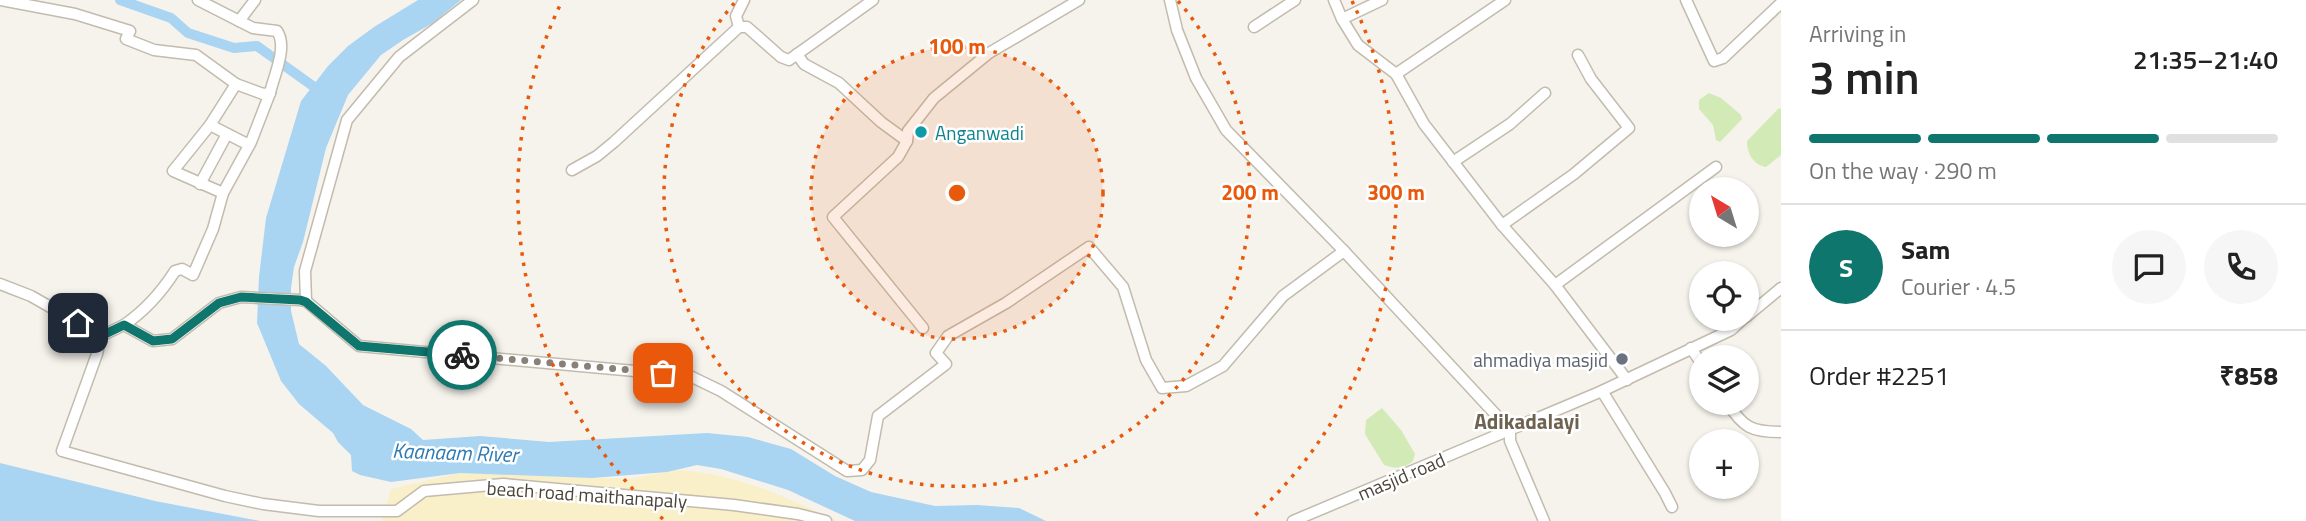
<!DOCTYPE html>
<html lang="en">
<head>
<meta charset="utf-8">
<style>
  :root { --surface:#fff; --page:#f6f6f6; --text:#222; --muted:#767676; --line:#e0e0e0; --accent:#0f766e }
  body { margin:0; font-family:"Titillium Web",sans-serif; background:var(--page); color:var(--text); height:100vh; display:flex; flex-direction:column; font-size:26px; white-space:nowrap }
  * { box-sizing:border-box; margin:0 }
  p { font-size:23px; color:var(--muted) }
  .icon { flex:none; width:38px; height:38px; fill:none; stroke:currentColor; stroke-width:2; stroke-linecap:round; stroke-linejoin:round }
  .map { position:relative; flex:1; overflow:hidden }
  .panel { display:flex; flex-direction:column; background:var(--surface); width:525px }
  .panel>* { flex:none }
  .needle { width:46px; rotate:322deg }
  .controls { position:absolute; left:1689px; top:177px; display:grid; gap:14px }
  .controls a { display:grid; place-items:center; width:70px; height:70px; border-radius:50%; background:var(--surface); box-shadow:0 2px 5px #0004; font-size:35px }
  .pin { position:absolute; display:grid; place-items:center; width:60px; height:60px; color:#fff; margin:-30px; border-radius:14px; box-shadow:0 4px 10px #0006 }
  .courier { position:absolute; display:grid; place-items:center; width:70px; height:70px; margin:-35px; border:5px solid #0f766e; border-radius:50%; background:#fff; color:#222; box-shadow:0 2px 9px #0007 }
  .summary em { font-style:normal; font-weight:600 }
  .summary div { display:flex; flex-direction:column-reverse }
  .summary { display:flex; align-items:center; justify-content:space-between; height:119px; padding:0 28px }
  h1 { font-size:46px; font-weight:600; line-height:52px }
  .bar { display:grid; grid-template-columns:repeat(4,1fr); gap:10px 7px; align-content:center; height:84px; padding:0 28px }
  .bar i { height:9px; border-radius:5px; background:var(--line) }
  .bar .selected { background:var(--accent) }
  .bar p { grid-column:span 4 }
  .line { display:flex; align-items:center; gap:18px; padding:0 28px; border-top:2px solid var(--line) }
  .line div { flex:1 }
  .round { display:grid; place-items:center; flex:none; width:74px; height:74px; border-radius:37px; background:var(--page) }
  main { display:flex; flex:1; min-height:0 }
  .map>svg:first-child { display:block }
</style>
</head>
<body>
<main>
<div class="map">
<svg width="1781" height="521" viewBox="0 0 1781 521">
  <rect width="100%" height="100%" fill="#f6f3ec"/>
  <g fill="#d2eab5">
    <polygon points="1709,93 1721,98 1741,115 1742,119 1720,142 1716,140 1713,125 1699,109 1699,100"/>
    <path d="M1779 108 1781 109V155L1766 167C1753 165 1747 153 1747 141Z"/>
    <path d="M1382 408 1401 430 1415 454 1413 461C1403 469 1396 469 1384 465L1365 434 1366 420Z"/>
  </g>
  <path fill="#f9efc9" d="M676 470C734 473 785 496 837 521H382L391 489 460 473 628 479Z"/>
  <g fill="#a9d4f2">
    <polygon points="418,0 461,0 433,23 403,40 381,55 348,95 326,148 303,242 294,267 291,288 291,311 299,344 326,366 363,405 411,429 423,440 480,436 549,442 707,433 748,437 791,449 835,476 871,492 935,506 977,505 1019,508 1046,521 855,521 788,490 721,469 697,465 667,472 592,478 460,473 391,482 360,475 352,471 351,455 338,442 333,433 299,404 281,381 257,323 259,277 266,218 301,101 328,66 348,46 374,27"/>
    <polygon points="0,463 155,501 260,521 0,521"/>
  </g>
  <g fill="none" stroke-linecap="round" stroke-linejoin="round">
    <polyline stroke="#a9d4f2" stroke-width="10" points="120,0 171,18 188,33 234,48 257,46 324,94"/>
    <g stroke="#c2bbae" stroke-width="13">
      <g id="minor">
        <polyline points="1,0 75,14 130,31 126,39 154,50 196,55 236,84"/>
        <polyline points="1170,0 1177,30 1196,78 1226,130 1344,251 1510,430"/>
        <polyline points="1334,0 1342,19 1358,45 1396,74 1424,124 1502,225 1555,285 1627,380"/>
        <polyline points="1686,0 1714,61 1723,58 1781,3"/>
        <polyline points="1342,19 1382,0"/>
        <polyline points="239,21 255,0"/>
        <polyline points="739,27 736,16 744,0"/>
        <polyline points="1254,27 1295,0"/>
        <polyline points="797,54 804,64 839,83 881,122 907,141"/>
        <polyline points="1396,74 1505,0"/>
        <polyline points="210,125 249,145"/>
        <polyline points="1453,162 1510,124 1545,93"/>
        <polyline points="572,170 597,156 614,142 739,27 747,27 781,57 789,60 873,0"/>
        <polyline points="200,184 227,134"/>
        <polyline points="223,193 251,142 270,93"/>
        <polyline points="1502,225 1574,174 1629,128 1591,79 1578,55"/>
        <polyline points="0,284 31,296 101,336 124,325 153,341 172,339 219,303 241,297 300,300 306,301 359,346 690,376 721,391 847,471 862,470 870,460 878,416 946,364 936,353 948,336 1006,303 1089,247 1123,287 1146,360 1162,388 1186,386 1223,366 1283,296 1344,251"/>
        <polyline points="1555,285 1716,167"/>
        <polyline points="306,301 305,271 347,120 399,57 473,0"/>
        <polyline points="1746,317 1781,288"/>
        <path d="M124 325C146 310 161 293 175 271L182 269 193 275 213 229 223 193 173 171 210 125 236 84 263 94 270 93C274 75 288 47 277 31L253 28 198 0"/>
        <polyline points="923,328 833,217 898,157 907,141 908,131 934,98 989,53 1079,0"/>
        <polyline points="101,336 97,354 62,451 225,496 263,504 319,511 397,511 424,491 503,484 734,505 798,514 826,521"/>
        <polyline points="1691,348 1701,363"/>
        <polyline points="1602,391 1665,493 1672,507"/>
        <path d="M1727 402C1743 428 1752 432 1781 432"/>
        <polyline points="1510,430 1510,441 1544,521"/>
        <polyline points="1293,521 1602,391 1731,330 1744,318"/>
      </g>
    </g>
    <use href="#minor" stroke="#fff" stroke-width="10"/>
  </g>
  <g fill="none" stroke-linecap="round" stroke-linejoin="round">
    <polyline stroke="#878178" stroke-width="7" stroke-dasharray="0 12.6" points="462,355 663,373"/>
    <polyline stroke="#0f766e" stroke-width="9" points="78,323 101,336 124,325 153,341 172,339 219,303 241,297 300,300 306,302 359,346 462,355"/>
  </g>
  <circle cx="957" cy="193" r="146" fill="#e8590c" fill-opacity=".12"/>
  <g fill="none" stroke="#e8590c" stroke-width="3.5" stroke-dasharray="3.5 7">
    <circle cx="957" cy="193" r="146"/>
    <path d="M1178 1A293 293 0 1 1 736 1"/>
    <path d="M663 519A439 439 0 0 1 562 1M1352 1A439 439 0 0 1 1251 519"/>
  </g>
  <circle fill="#0f9aa8" stroke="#fff" stroke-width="2.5" cx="921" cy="132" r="7"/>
  <circle fill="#6b7280" stroke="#fff" stroke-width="2.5" cx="1622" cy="359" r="7"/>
  <g text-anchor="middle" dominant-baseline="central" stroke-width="5" stroke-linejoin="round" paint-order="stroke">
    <g font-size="19" fill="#0d838f" stroke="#fff" text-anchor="start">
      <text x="935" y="132">Anganwadi</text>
    </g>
    <g font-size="19" fill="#5b616d" stroke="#fff" text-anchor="end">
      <text x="1608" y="359">ahmadiya masjid</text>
    </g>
    <g font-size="19" fill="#4b4439" stroke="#fff">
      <text transform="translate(1401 476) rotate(-23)">masjid road</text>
      <text transform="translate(587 494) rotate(4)">beach road maithanapaly</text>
    </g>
    <g font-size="21" font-weight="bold" fill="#6e6250" stroke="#fff">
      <text x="1527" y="421">Adikadalayi</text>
    </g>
    <g font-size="21" font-style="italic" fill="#2e7ab2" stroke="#fff">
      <text transform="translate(455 452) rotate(2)">Kaanaam River</text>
    </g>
  </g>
  <circle cx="957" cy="193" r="10" fill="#e8590c" stroke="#fff" stroke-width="3.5"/>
  <g font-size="21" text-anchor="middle" font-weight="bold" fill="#e8590c" stroke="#fff" stroke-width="5" stroke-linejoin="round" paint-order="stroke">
    <text x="957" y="54">100 m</text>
    <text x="1250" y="200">200 m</text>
    <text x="1396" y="200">300 m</text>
  </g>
</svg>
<div class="controls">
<a><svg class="needle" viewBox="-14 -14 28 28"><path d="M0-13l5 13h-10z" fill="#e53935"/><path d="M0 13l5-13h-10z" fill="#767676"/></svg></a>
<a><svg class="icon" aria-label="locate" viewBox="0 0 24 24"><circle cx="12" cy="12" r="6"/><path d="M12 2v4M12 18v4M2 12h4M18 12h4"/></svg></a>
<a><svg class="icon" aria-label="layers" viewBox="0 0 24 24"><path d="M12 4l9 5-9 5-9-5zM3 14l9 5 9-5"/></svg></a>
<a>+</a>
</div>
<div class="pin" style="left:663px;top:373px;background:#ea580c"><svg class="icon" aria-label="bag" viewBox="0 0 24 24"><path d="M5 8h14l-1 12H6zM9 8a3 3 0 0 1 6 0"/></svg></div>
<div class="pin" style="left:78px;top:323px;background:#1f2937"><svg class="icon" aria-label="home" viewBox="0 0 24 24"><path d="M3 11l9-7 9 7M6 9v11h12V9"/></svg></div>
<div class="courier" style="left:462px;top:355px"><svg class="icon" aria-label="bike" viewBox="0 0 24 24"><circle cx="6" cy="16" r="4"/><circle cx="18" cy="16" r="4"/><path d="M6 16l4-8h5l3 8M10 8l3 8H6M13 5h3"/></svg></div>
</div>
<section class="panel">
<div class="summary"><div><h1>3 min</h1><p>Arriving in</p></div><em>21:35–21:40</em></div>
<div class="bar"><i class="selected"></i><i class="selected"></i><i class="selected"></i><i></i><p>On the way · 290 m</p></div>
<div class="line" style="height:126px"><b class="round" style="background:var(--accent);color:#fff">S</b><div><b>Sam</b><p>Courier · 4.5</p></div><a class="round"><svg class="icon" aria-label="chat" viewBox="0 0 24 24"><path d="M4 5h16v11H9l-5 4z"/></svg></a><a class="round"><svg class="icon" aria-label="phone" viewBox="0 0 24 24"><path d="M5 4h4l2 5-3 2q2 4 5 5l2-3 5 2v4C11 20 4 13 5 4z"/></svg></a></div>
<div class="line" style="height:91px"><div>Order #2251</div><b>₹858</b></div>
</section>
</main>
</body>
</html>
